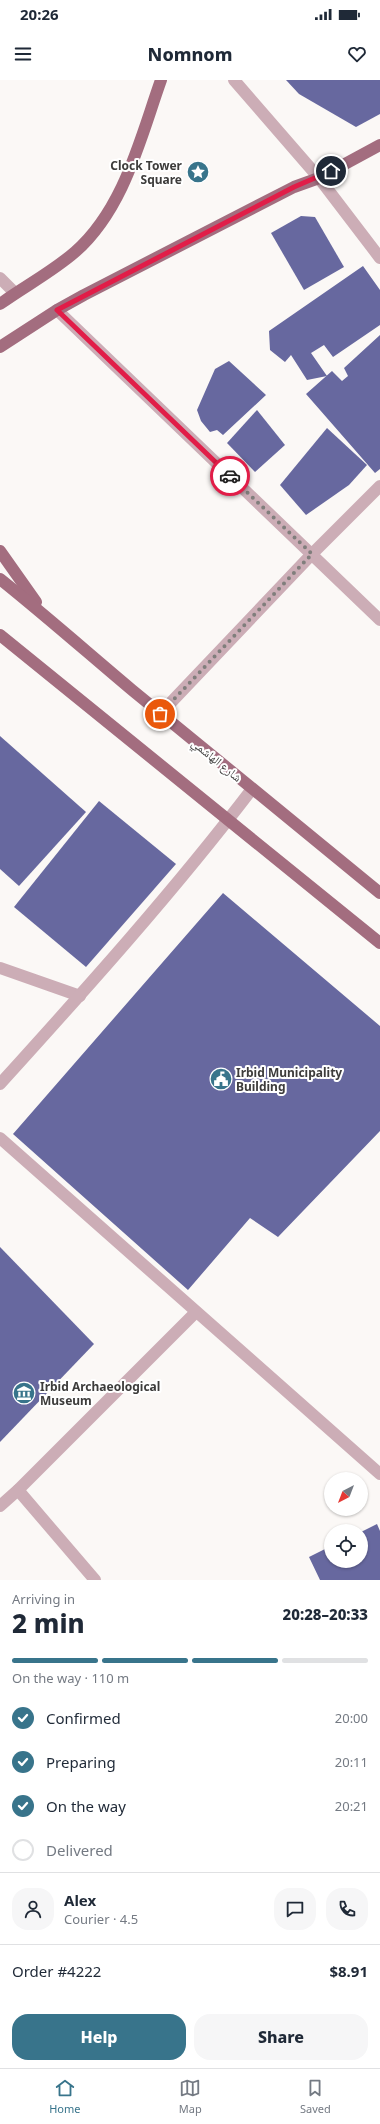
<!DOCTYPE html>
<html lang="en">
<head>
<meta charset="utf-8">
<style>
  :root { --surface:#fff; --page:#f6f6f7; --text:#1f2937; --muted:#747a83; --line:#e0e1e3; --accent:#38748b }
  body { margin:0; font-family:"Noto Sans","Noto Naskh Arabic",sans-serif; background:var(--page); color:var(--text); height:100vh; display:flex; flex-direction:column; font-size:15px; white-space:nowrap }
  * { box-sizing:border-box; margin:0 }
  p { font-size:13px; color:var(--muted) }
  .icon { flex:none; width:22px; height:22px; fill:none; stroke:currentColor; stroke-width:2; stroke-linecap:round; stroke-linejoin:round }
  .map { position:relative; height:1500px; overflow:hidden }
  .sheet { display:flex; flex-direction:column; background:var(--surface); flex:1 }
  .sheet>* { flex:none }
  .needle { width:26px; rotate:222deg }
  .tools { position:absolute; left:324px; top:1392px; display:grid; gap:8px }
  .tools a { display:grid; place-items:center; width:44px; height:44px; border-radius:50%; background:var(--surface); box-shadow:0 1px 3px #0004; font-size:20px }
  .pin { position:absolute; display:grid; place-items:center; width:34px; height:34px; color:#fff; margin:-17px; border:2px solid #fff; border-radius:50%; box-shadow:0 1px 4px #0007 }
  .courier { position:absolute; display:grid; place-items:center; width:40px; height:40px; margin:-20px; border:3px solid #e11d48; border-radius:50%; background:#fff; color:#222; box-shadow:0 1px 5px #0007 }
  .summary em { font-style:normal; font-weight:800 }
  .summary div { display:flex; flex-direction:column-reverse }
  .summary { display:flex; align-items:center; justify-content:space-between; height:68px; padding:0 12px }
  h1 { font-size:26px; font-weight:800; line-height:30px }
  .bar { display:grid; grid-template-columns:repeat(4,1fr); gap:6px 4px; align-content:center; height:48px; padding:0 12px }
  .bar i { height:5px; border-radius:3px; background:var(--line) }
  .bar .selected { background:var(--accent) }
  .bar p { grid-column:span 4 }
  .line { display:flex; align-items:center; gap:10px; padding:0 12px; border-top:1px solid var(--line) }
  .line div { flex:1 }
  .round { display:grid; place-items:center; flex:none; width:42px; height:42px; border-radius:16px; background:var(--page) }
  ol { padding:0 12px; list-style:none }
  li { display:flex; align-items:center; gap:12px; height:44px }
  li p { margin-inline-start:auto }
  li .icon { padding:4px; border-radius:50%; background:var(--accent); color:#fff; stroke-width:4 }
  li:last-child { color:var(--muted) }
  li i { width:22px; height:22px; border:2px solid var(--line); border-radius:50% }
  .action { display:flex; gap:8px; margin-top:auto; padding:8px 12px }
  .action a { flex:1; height:46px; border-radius:16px; background:var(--accent); color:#fff; font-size:16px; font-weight:800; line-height:46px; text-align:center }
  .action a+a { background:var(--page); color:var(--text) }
  .status { display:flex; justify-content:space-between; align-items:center; height:28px; padding:0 20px; background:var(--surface); direction:ltr }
  .status svg { height:11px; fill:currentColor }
  header { display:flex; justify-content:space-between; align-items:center; height:52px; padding:0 12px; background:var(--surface); font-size:18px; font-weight:800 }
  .dock { display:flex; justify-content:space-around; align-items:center; height:56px; border-top:1px solid var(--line); background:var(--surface); font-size:11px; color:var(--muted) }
  .dock a { display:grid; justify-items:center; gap:2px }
  .dock .selected { color:var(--accent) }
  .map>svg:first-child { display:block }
</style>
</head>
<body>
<div class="status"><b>20:26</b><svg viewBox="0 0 49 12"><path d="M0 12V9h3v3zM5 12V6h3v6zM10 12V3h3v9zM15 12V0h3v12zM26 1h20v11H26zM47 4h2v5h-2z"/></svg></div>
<header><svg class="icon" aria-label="menu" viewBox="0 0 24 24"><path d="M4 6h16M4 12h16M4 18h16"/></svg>Nomnom<svg class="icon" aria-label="heart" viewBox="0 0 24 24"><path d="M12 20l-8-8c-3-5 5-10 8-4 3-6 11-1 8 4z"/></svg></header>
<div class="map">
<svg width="380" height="1500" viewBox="0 0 380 1500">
  <rect width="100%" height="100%" fill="#fbf8f6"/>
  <g fill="#67689f">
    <polygon points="286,0 380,0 380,34 356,47 299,14"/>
    <polygon points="301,136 315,137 344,187 304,210 271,153"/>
    <polygon points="363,186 380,210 380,245 333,277 324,265 311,273 327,296 307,300 291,275 285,282 270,270 269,251"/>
    <polygon points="380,255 380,389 375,393 306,314 332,291 342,301 348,296 344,288"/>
    <polygon points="229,281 266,315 223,355 217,350 210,352 201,341 197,330 215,289"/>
    <polygon points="257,330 285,365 255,392 227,363"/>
    <polygon points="327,348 367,385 349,405 306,435 280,405"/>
    <polygon points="0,656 86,732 19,806 0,789"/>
    <polygon points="99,721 176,784 86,887 14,827"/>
    <polygon points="223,813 380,946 380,1051 278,1157 250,1138 188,1210 13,1054"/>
    <polygon points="0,1167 94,1264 0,1362"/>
    <polygon points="377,1444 380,1451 380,1500 320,1500 309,1477 331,1466 331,1481 361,1481 361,1452"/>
  </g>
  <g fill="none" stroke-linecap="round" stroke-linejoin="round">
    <g stroke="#ccadb6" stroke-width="12">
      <polyline points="234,0 319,98 380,178"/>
      <polyline points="0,198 15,213"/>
      <polyline points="57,230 380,540"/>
      <polyline points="160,634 312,474 380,406"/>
      <polyline points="0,888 80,916"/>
      <path d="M0 1004C87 908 174 811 252 709"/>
      <polyline points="0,1058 380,1394"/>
      <polyline points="18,1410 95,1500"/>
      <polyline points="0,1426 18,1410 196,1232"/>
    </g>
    <g stroke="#a36d7f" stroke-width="12">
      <path d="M0 224C25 206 52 192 75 172 124 129 140 59 161 0"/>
      <polyline points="0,267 57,230 84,215 294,107 319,98 380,65"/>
      <polyline points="0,471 36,522"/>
      <path d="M0 499C45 535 88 573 132 610 214 678 297 745 380 813"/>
      <polyline points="0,555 380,863"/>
    </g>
  </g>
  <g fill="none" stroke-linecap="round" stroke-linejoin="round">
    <polyline stroke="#807e7c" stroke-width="4" stroke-dasharray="0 7.2" points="160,634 312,474 230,396"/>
    <polyline stroke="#e11d48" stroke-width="5" points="230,396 57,230 294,107 331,91"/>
  </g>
  <defs>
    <g id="sight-disc" transform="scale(1.15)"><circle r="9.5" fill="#38748b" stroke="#fff"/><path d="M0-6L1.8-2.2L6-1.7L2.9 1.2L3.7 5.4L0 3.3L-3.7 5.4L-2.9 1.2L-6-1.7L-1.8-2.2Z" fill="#fff"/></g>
    <g id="civic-disc" transform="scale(1.15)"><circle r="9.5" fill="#38748b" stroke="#fff"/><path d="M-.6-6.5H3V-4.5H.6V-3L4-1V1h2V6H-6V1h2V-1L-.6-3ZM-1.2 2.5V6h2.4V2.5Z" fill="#fff"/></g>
    <g id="museum-disc" transform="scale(1.15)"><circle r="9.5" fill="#38748b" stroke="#fff"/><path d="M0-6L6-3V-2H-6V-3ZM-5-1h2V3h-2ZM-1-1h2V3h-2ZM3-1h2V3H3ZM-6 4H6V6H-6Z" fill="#fff"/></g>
  </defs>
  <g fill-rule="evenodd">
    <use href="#sight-disc" x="198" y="92"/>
    <use href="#civic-disc" x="221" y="999"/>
    <use href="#museum-disc" x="24" y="1313"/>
  </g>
  <g text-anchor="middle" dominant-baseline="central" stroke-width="4" stroke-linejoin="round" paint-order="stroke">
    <g font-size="12" font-weight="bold" fill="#3d3c3b" stroke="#fff" text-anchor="start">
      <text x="182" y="85" text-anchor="end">Clock Tower<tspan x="182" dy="14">Square</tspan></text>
      <text x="236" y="992">Irbid Municipality<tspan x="236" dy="14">Building</tspan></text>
      <text x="40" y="1306">Irbid Archaeological<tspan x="40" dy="14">Museum</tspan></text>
    </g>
    <g font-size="12" fill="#3d3c3b" stroke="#fff">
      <text transform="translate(217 680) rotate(39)">شارع الهاشمي</text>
    </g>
  </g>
</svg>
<div class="tools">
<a><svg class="needle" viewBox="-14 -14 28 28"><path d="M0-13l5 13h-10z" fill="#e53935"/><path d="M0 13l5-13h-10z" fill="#747a83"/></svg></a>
<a><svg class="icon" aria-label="locate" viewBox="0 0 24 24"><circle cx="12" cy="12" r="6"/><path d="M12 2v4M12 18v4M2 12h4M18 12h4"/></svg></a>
</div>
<div class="pin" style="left:160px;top:634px;background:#ea580c"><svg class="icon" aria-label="bag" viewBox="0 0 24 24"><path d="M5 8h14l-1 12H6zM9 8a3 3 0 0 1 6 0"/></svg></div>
<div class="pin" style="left:331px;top:91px;background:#1f2937"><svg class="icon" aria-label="home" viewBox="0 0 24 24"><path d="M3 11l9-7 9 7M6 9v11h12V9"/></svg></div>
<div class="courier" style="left:230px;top:396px"><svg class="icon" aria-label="car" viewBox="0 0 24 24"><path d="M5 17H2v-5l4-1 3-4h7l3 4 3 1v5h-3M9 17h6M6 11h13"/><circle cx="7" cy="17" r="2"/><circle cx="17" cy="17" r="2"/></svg></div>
</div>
<section class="sheet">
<div class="summary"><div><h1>2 min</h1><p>Arriving in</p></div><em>20:28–20:33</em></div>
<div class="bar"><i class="selected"></i><i class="selected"></i><i class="selected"></i><i></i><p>On the way · 110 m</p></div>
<ol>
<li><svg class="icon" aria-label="check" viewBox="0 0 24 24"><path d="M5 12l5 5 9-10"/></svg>Confirmed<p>20:00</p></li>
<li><svg class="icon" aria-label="check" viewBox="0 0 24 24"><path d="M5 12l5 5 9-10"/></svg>Preparing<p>20:11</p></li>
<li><svg class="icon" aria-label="check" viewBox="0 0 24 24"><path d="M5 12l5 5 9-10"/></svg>On the way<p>20:21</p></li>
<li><i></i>Delivered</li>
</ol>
<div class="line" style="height:72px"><a class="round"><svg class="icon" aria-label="person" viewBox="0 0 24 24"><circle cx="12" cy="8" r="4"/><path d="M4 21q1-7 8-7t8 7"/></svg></a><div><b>Alex</b><p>Courier · 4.5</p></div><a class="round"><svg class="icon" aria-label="chat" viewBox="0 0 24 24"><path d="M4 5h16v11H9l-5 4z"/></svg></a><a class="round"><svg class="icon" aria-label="phone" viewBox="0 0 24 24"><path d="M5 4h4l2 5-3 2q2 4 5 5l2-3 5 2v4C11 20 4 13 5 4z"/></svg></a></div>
<div class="line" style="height:52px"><div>Order #4222</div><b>$8.91</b></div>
<div class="action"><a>Help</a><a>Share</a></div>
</section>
<nav class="dock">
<a class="selected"><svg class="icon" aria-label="home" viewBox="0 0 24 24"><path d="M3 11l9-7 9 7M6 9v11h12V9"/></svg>Home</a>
<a><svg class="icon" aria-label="map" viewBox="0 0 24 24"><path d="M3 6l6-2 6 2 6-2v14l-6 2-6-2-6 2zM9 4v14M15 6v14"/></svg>Map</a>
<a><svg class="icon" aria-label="saved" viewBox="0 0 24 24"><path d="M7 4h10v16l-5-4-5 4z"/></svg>Saved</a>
</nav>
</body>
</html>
